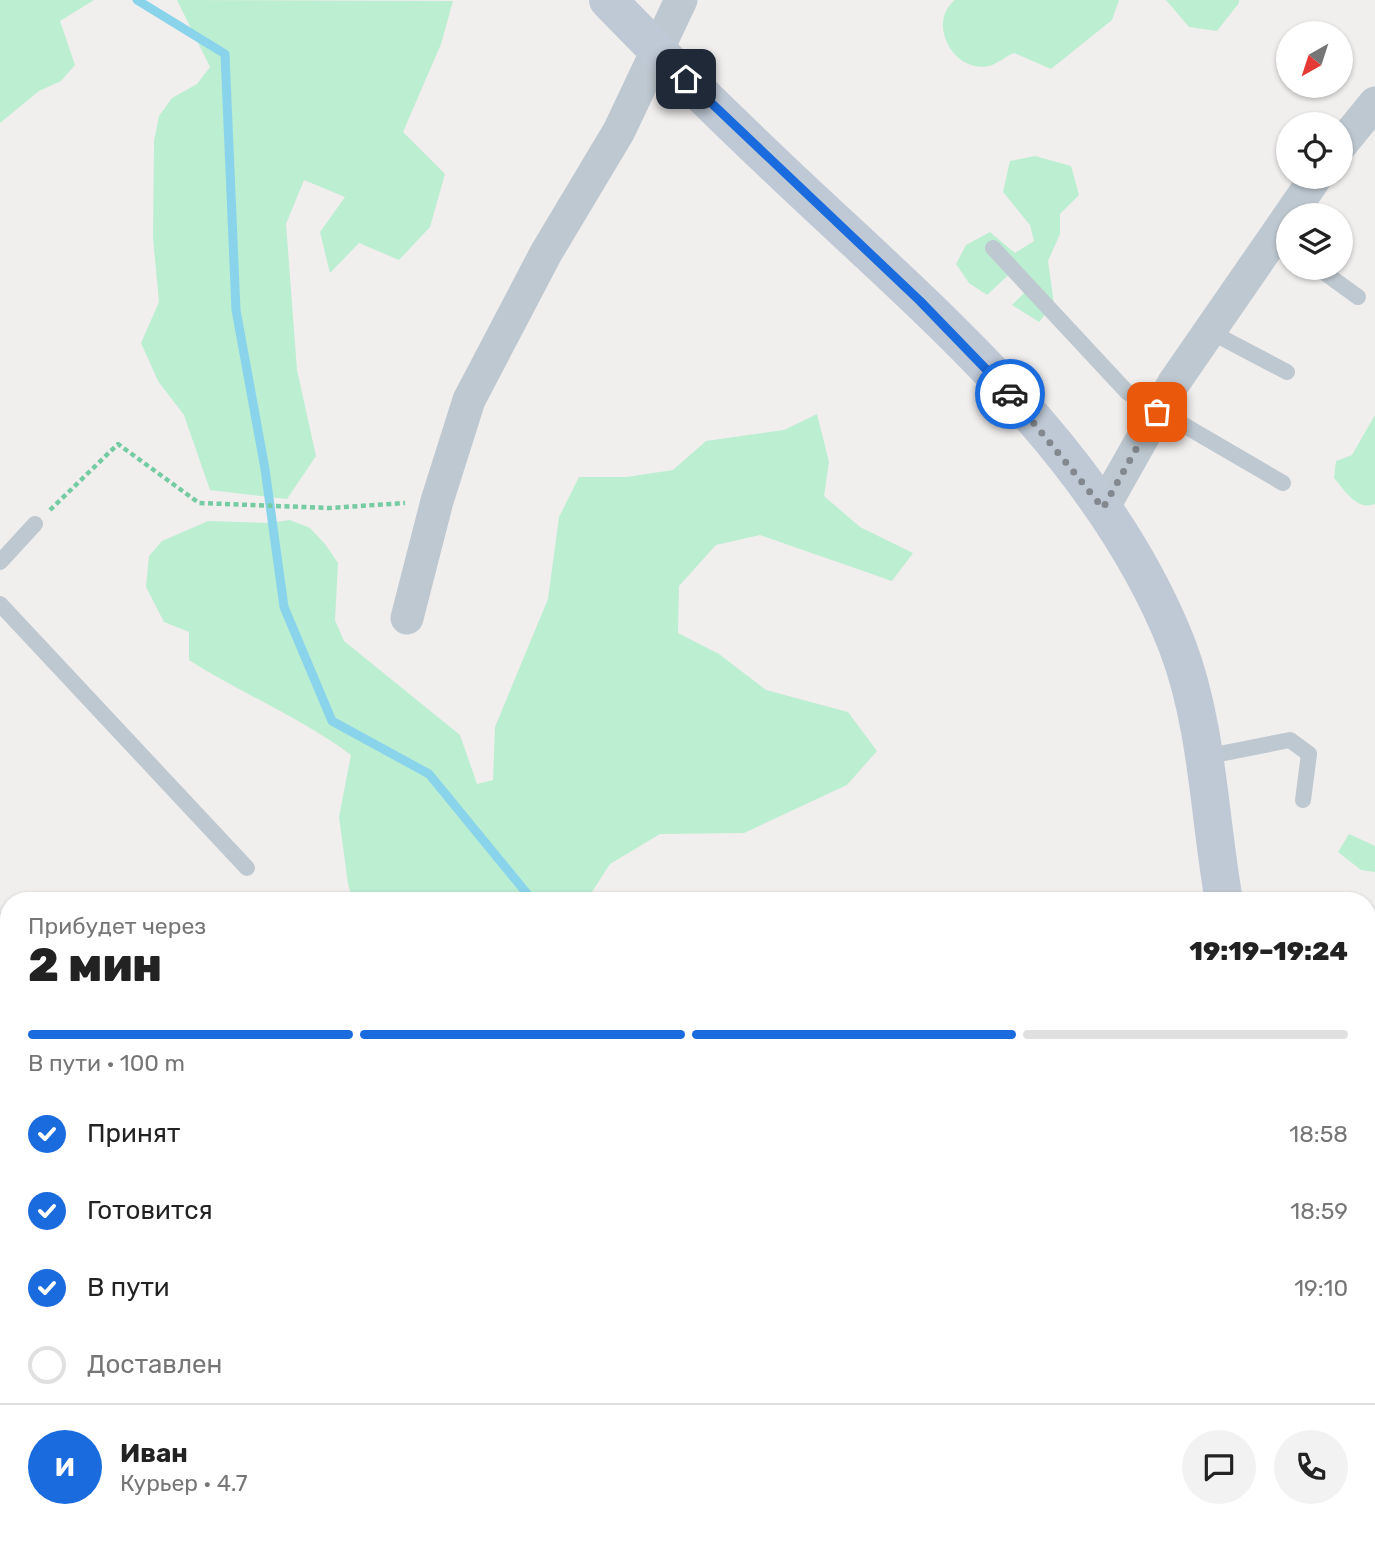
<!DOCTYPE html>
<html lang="ru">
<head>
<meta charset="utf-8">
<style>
  :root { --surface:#fff; --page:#f2f2f2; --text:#222; --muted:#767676; --line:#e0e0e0; --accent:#1a6bde }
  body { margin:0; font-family:Rubik,sans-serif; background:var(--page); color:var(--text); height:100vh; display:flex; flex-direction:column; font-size:26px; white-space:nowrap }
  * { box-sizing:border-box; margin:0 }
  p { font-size:23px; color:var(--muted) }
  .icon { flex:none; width:38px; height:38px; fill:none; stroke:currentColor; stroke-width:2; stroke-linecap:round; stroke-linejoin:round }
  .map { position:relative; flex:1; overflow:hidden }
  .side { position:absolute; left:0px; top:892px; width:1376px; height:653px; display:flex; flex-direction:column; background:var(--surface); border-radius:28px 28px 0 0; box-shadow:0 2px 5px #0004 }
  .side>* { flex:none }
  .needle { width:46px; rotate:219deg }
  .buttons { position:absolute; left:1276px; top:21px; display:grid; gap:14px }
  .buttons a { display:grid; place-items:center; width:77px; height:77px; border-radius:50%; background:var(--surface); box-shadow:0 2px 5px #0004; font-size:35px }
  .pin { position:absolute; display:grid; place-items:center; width:60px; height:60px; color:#fff; margin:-30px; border-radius:14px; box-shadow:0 4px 10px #0006 }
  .courier { position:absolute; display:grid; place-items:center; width:70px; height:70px; margin:-35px; border:5px solid #1a6bde; border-radius:50%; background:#fff; color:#222; box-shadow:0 2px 9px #0007 }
  .overview em { font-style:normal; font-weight:800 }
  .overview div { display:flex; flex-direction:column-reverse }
  .overview { display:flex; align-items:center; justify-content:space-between; height:119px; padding:0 28px }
  h1 { font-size:46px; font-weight:800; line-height:52px }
  .bar { display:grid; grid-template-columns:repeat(4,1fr); gap:10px 7px; align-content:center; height:84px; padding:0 28px }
  .bar i { height:9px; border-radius:5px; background:var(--line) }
  .bar .on { background:var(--accent) }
  .bar p { grid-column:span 4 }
  .line { display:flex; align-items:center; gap:18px; padding:0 28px; border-top:2px solid var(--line) }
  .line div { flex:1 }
  .round { display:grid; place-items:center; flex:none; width:74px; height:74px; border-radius:37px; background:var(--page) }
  ol { padding:0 28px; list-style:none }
  li { display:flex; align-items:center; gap:21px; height:77px }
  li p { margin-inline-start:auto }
  li .icon { padding:7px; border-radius:50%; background:var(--accent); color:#fff; stroke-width:4 }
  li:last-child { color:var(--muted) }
  li i { width:38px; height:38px; border:4px solid var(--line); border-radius:50% }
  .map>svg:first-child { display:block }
</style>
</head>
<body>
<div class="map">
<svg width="1375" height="1545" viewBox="0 0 1375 1545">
  <rect width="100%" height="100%" fill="#f1eeee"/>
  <g fill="#bceed1">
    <polygon points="0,0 94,0 60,21 75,65 61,81 39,91 0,123"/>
    <polygon points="177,0 453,1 441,44 403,132 445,174 430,227 399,260 359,243 330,273 320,232 345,197 304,180 286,224 297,370 316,456 287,499 210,490 184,415 158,381 141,343 159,302 153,238 154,141 159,116 172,98 197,84 210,67"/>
    <path d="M955 0H1119L1112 20 1051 69 1014 53C1006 56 997 64 989 66 954 74 926 23 955 0Z"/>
    <polygon points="1166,0 1239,0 1239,3 1217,31 1189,27"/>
    <polygon points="1035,156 1071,166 1079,195 1060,214 1060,234 1048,261 1054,304 1039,322 1012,305 1024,293 1026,275 1018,266 987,295 969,283 956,264 966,245 990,232 1015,253 1034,241 1030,225 1003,192 1010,161"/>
    <path d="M817 414 829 462 824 496 860 527 913 553 892 581 760 535 716 545 679 586 678 633 719 654 766 690 848 712 877 751 847 785 744 833 660 834 610 864 586 901H353L348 884 339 817 351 755C300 717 242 694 189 660V632L164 622 146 587 149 556 162 541 208 521 268 523 290 520 310 528 325 544 338 563 335 620 344 641 460 735 477 784 493 780 495 727 548 599 559 517 579 477H626L673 470 706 441 784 430Z"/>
    <path d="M1375 415V504C1356 511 1345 490 1334 478L1336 461 1352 455Z"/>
    <polygon points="1349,834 1375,846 1375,872 1361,870 1338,852"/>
    <polygon points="1370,991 1375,994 1375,1058 1367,1058 1367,994"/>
    <polygon points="0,1440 9,1440 9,1536 571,1537 566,1545 0,1545"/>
    <polygon points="980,1537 980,1536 1073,1537 1061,1545 974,1545"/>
  </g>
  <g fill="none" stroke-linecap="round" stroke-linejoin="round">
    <g stroke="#8ad4eb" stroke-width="9">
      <polyline points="137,0 225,54 236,310 265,469 284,607 332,721 429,774 533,901"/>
      <polyline points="278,1545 289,1536"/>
    </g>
    <polyline stroke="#75cca3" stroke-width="4.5" stroke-dasharray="5 3.5" stroke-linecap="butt" points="50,510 118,444 199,503 330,508 405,503"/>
    <g stroke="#bec8d0" stroke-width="16">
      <polyline points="993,248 1127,392 1283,483"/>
      <polyline points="1318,268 1358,297"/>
      <polyline points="1209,331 1287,372"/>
      <polyline points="0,562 35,524"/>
      <polyline points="0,604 247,868"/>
      <polyline points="1204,757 1290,740 1309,754 1303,800"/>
    </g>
    <g stroke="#bec8d0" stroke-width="33">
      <polyline points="1340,146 1375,103"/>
      <polyline points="1103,508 1173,384 1316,177"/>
      <polyline points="407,618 437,501 469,400 546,253 619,131 681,0"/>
    </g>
    <g stroke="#bfc9d5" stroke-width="38">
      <path d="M608 0C663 57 720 113 777 167 926 309 1100 449 1177 645 1208 726 1209 817 1224 901"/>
      <polyline points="1367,1261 1375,1253"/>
      <polyline points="1367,1314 1375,1325"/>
      <polyline points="1091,1545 1100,1536"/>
    </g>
  </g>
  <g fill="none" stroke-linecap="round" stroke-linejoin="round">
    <polyline stroke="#82888e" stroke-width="7" stroke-dasharray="0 12.6" points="1010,394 1103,508 1157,412"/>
    <polyline stroke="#1a6bde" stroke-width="9" points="686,79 920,301 1010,394"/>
  </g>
</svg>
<div class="buttons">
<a><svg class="needle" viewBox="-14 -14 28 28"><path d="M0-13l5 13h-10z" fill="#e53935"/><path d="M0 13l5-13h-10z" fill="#767676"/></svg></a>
<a><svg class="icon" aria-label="locate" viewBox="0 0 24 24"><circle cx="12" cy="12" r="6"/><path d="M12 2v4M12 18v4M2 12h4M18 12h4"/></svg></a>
<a><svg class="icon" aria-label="layers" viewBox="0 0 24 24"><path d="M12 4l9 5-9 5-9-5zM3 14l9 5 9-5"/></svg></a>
</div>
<div class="pin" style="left:1157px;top:412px;background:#ea580c"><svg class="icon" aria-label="bag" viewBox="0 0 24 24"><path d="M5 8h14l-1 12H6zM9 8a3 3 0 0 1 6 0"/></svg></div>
<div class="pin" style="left:686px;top:79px;background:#1f2937"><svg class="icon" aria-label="home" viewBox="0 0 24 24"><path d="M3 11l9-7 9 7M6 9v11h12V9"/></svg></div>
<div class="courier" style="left:1010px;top:394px"><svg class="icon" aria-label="car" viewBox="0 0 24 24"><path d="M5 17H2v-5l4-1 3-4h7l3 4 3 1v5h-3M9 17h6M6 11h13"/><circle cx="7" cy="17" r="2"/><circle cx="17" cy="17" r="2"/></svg></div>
<section class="side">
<div class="overview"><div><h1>2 мин</h1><p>Прибудет через</p></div><em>19:19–19:24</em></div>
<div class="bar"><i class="on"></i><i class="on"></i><i class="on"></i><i></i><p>В пути · 100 m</p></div>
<ol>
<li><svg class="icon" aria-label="check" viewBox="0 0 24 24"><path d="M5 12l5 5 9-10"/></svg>Принят<p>18:58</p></li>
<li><svg class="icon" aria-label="check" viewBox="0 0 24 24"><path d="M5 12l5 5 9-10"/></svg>Готовится<p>18:59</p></li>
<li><svg class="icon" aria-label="check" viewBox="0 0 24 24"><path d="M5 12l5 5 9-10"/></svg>В пути<p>19:10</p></li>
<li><i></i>Доставлен</li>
</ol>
<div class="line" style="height:126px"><b class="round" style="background:var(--accent);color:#fff">И</b><div><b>Иван</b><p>Курьер · 4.7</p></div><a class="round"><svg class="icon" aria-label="chat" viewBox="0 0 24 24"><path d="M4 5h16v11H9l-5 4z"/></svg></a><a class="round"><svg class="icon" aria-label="phone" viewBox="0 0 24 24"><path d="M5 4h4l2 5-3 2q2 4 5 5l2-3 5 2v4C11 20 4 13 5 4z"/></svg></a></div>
</section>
</div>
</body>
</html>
